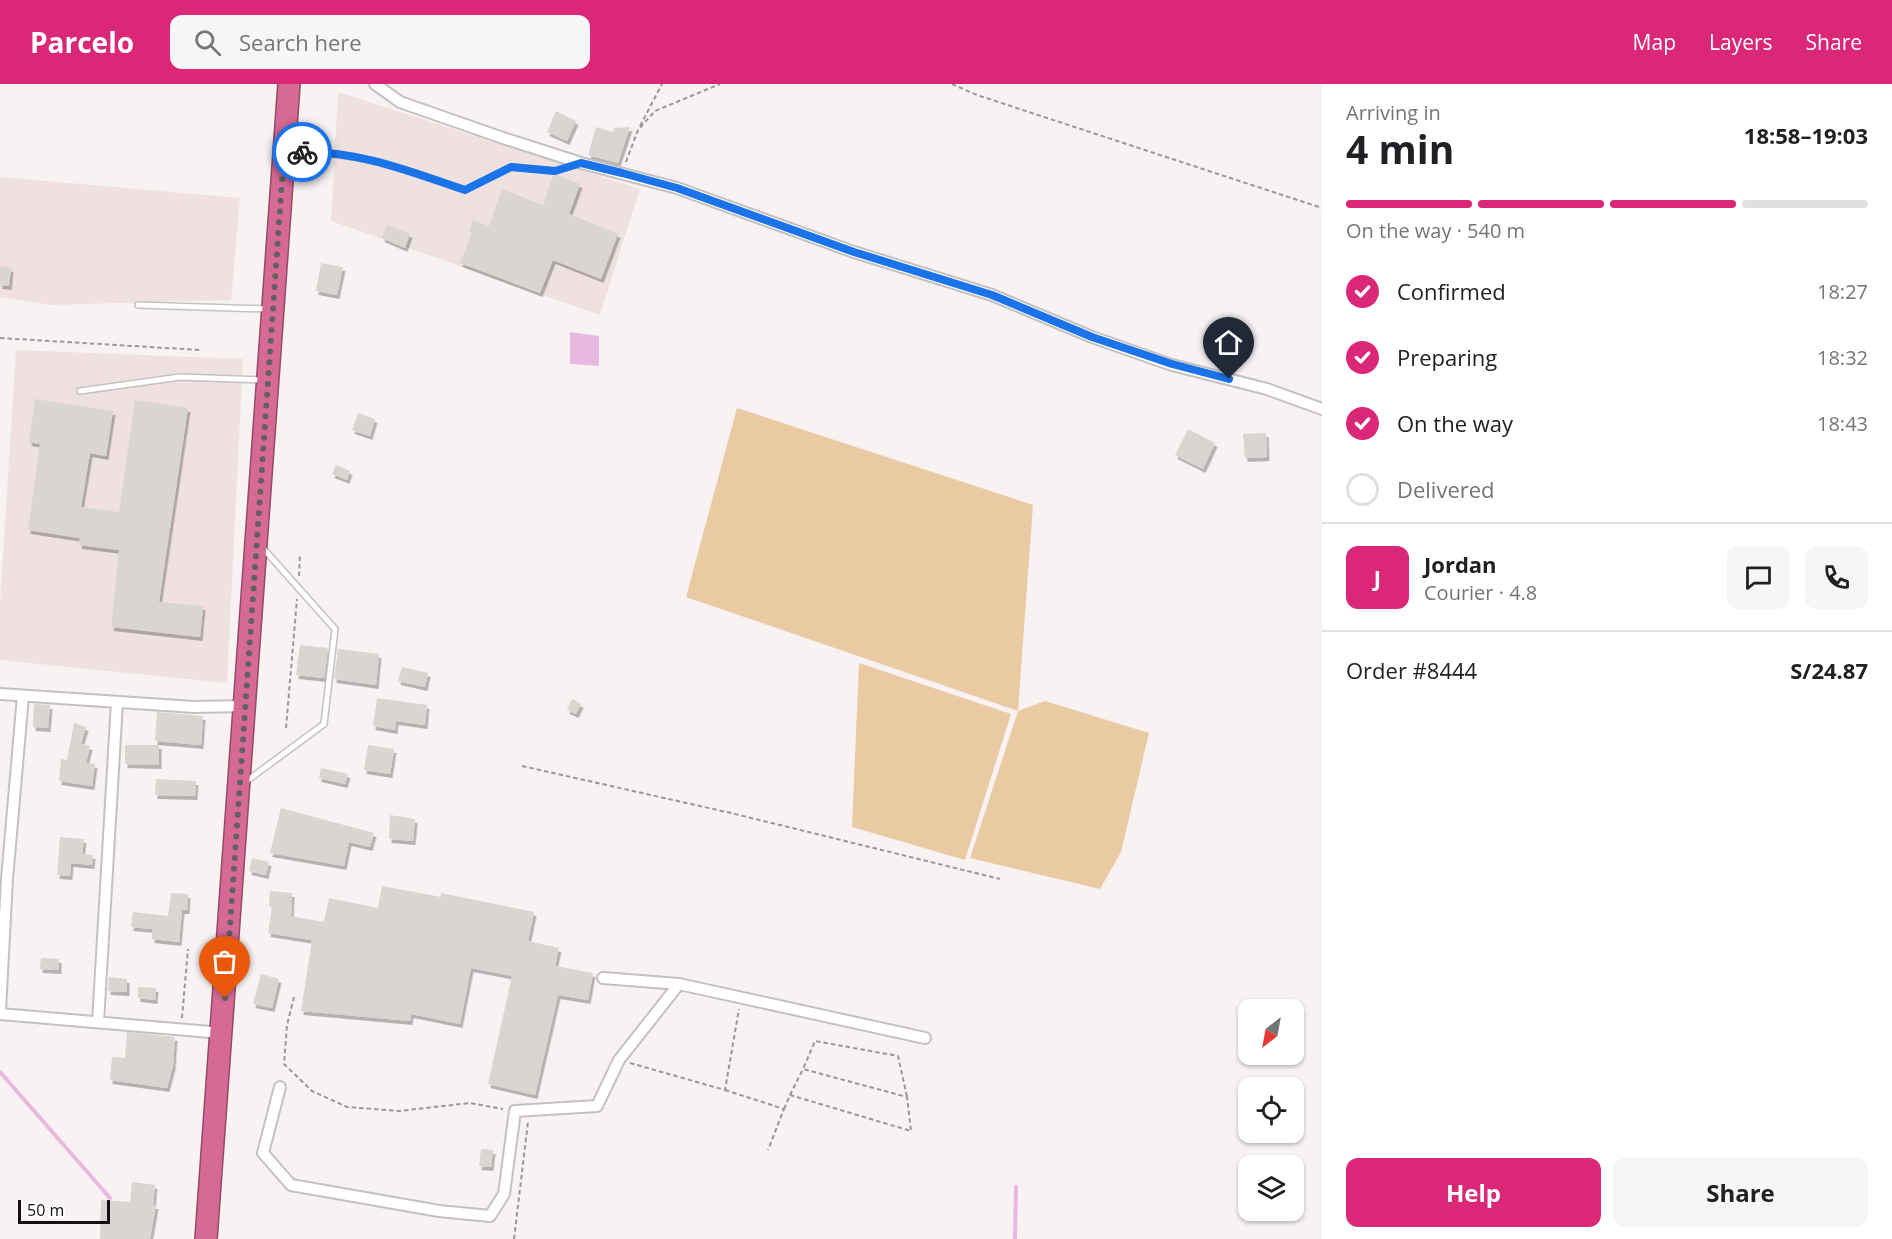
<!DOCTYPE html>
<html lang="en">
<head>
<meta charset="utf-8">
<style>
  :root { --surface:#fff; --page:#f6f6f6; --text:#202124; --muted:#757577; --line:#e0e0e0; --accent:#db2777 }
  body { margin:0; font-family:"Open Sans",sans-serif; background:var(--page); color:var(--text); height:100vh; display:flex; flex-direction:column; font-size:22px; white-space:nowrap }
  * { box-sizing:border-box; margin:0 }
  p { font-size:20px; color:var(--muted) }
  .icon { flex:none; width:33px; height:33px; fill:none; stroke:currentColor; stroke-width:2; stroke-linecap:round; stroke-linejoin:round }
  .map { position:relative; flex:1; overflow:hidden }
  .details { display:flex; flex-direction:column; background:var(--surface); width:570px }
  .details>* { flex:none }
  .needle { width:39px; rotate:211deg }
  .controls { position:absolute; left:1238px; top:915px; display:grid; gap:12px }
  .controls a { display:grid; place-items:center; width:66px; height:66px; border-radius:12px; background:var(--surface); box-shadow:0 2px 4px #0004; font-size:30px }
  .scale { position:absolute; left:18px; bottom:15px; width:92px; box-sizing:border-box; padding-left:6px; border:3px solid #131111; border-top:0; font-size:16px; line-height:21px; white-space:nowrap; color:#131111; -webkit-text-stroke:4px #fff; paint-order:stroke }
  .pin { position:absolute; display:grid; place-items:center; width:51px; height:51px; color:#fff; margin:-62px -26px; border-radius:50% 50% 50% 0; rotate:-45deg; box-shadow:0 0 6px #0007 }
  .pin .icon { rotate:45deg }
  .courier { position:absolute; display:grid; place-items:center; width:60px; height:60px; margin:-30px; border:4px solid #1a73e8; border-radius:50%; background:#fff; color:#222; box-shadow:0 2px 8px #0007 }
  .summary em { font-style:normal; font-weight:700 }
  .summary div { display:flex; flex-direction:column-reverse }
  .summary { display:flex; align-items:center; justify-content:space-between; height:102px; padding:0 24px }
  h1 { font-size:39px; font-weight:700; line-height:45px }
  .bar { display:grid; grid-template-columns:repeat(4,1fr); gap:9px 6px; align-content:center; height:72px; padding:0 24px }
  .bar i { height:8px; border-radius:4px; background:var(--line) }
  .bar .selected { background:var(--accent) }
  .bar p { grid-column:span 4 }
  .line { display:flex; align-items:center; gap:15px; padding:0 24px; border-top:2px solid var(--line) }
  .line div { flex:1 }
  .round { display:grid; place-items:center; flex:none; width:63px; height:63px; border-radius:12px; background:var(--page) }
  ol { padding:0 24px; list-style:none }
  li { display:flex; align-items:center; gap:18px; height:66px }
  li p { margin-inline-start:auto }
  li .icon { padding:6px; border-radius:50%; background:var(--accent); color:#fff; stroke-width:4 }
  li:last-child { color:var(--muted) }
  li i { width:33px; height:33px; border:3px solid var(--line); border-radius:50% }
  .action { display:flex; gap:12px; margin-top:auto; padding:12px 24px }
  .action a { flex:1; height:69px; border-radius:12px; background:var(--accent); color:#fff; font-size:24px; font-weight:700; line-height:69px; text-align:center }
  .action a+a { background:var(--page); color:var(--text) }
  header { display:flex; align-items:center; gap:36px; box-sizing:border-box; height:84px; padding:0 30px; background:var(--accent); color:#fff }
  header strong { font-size:28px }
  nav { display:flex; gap:33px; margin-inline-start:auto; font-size:21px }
  .search { width:420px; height:54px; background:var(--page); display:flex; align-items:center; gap:15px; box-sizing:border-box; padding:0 21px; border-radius:12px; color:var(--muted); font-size:22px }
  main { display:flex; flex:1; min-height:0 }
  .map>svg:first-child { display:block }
</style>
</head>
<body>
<header>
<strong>Parcelo</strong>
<div class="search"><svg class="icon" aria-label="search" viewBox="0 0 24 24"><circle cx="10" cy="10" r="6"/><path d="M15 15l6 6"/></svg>Search here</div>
<nav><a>Map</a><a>Layers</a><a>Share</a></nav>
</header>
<main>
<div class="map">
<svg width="1322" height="1155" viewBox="0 0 1322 1155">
  <defs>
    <filter id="shadow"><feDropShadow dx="2.5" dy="4" stdDeviation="0" flood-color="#0004"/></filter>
  </defs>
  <rect width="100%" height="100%" fill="#f8f2f2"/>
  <g fill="#efe1e0">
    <polygon points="338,8 640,105 600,231 331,137"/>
    <polygon points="0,93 240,114 231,216 50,221 0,213"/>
    <polygon points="16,266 243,275 227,599 0,576 0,518"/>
  </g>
  <g fill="#eacaa3">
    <polygon points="737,324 1033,421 1018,627 1045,617 1149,649 1121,768 1100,805 970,774 1018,627 686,513"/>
    <polygon points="859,579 1011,630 965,776 852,743"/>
  </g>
  <polygon fill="#e9b8e1" points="570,248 599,252 599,282 570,280"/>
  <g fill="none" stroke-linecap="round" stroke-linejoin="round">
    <g stroke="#e9b8e1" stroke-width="4">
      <polyline points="0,988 110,1114"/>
      <polyline points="1015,1155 1016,1103"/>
    </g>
  </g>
  <g fill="#dad5d3" filter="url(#shadow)">
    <polygon points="556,27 576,37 567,57 547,48"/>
    <polygon points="596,43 613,48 614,44 630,43 618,79 588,71"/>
    <polygon points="557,91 580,100 569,130 618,150 601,195 553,176 540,209 460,179 472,149 469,148 473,136 489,142 502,105 543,121 553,92"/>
    <polygon points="387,141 410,150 405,164 382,154"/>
    <polygon points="321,179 343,183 337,211 316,207"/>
    <polygon points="0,182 11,184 9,202 0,201"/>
    <polygon points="35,315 113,327 106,372 90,369 81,423 119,428 135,316 188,324 159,518 203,522 200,553 111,543 119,466 79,461 80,454 28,446 40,360 29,358"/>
    <polygon points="358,329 375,335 370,352 352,346"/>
    <polygon points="1188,345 1215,359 1203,385 1175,371"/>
    <polygon points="1266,349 1267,373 1245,374 1243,350"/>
    <polygon points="336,381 350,387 347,396 332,390"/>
    <polygon points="300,561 328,564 324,594 296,591"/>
    <polygon points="338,565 379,570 376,601 334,595"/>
    <polygon points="402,583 428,589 425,603 398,597"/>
    <polygon points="377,614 427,621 425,641 396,637 395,646 373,642"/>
    <polygon points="572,615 581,620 576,630 567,626"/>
    <polygon points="34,620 50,621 48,644 33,643"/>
    <polygon points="157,628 203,632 201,661 155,657"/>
    <polygon points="74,639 86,643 81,660 90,662 86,679 95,680 92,702 59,697 61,675 67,676"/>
    <polygon points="125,661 159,661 159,681 125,680"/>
    <polygon points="368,661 394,665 390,690 364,686"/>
    <polygon points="321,684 348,690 345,700 319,694"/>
    <polygon points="156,695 196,697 195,712 155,711"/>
    <polygon points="281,724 374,749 370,763 349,758 344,782 270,769"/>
    <polygon points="390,731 415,735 413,757 389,755"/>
    <polygon points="60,753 84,755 82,770 93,771 92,781 71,779 70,792 57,791"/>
    <polygon points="252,774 269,778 266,791 249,787"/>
    <polygon points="382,802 441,813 441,809 534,828 528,857 559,864 555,882 593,889 588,916 558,911 535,1011 488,1000 512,892 471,884 460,940 411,930 410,937 301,927 312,856 268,849 272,823 269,822 270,807 292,809 291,832 324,838 329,814 378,824"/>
    <polygon points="171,809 188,810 187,826 182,826 179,858 152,855 152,845 131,843 133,828 168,832"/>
    <polygon points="41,874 59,875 59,886 40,885"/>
    <polygon points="261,890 279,895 272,924 253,920"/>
    <polygon points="109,893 127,895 127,908 108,907"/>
    <polygon points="138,903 156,904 155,916 138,914"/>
    <polygon points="127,948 175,953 173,982 167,1004 110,996 112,973 125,974"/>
    <polygon points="481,1065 493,1066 491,1083 479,1082"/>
    <polygon points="132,1098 155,1101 153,1121 156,1121 150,1155 100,1155 101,1116 130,1118"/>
  </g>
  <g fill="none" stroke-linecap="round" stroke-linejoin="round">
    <g stroke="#c6c1c0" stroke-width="8">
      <g id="lane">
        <path d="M288 68C358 67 401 84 465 106L511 83 555 87 579 80"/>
        <polyline points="138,221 268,225"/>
        <polyline points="80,307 180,293 263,296"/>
        <polyline points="244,699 324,640 335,545 261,462"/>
      </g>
    </g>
    <g stroke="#c6c1c0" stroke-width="14">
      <g id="street">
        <polyline points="375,0 400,18 503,54 581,79 677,104 854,168 992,211 1092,253 1172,281 1267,305 1322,325"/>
        <polyline points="0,610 194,623 246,622"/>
        <polyline points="603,894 679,900 925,954"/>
        <polyline points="0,926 7,795 23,612"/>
        <polyline points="0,930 222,949"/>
        <polyline points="98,938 117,618"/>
        <polyline points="280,1003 263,1069 291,1101 439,1127 490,1132 504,1110 515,1027 597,1022 619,976 679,900"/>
      </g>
    </g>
    <g stroke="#924b67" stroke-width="24">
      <polyline id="highway" points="206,1155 289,0"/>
    </g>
    <g stroke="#9c9797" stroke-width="2" stroke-dasharray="4.5 3" stroke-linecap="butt">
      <polyline points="952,0 977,11 1322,124"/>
      <polyline points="640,42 662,0"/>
      <polyline points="626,78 638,46 655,27 720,0"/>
      <polyline points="0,254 200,266"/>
      <polyline points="299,492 300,470"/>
      <polyline points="286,644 297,515"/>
      <polyline points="522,682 731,729 1000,795"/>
      <polyline points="294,913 287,941 284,980 312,1007 347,1023 399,1027 470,1019 503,1025"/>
      <polyline points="182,934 188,865"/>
      <polyline points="630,979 725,1006 739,925"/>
      <polyline points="725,1006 784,1025 768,1066"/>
      <polyline points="790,1011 803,985"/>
      <polyline points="784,1025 790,1011 911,1047 907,1013 803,985 815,957 898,972 907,1013"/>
      <polyline points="514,1155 528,1038"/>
    </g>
    <use href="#lane" stroke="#fff" stroke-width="5"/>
    <use href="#street" stroke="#fff" stroke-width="10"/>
    <use href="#highway" stroke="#d76a95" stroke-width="21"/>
  </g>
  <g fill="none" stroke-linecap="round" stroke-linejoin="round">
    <polyline stroke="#636060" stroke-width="6" stroke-dasharray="0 10.8" points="225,914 284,68 302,68"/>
    <path stroke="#1a73e8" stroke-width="8" d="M302 68C360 67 411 88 465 106L511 83 555 87 581 79 622 89 677 104 854 168 992 211 1092 253 1172 280 1229 295"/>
  </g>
</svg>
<div class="controls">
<a><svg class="needle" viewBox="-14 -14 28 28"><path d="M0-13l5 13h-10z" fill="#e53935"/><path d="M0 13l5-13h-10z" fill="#757577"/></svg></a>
<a><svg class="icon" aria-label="locate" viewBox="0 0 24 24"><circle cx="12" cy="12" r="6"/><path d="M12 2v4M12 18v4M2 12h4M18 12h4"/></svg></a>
<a><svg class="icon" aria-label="layers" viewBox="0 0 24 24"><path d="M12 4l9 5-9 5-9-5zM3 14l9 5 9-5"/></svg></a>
</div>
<div class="scale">50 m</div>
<div class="pin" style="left:225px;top:914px;background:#ea580c"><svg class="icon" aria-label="bag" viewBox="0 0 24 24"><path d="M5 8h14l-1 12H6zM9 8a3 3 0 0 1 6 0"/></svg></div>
<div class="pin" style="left:1229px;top:295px;background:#1f2937"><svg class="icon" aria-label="home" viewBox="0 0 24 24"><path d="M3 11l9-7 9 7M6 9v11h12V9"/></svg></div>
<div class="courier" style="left:302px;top:68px"><svg class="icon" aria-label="bike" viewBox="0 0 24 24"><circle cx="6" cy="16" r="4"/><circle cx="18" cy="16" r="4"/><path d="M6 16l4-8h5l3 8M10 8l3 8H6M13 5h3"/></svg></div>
</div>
<section class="details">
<div class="summary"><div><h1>4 min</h1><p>Arriving in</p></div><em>18:58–19:03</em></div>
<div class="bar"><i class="selected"></i><i class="selected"></i><i class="selected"></i><i></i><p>On the way · 540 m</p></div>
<ol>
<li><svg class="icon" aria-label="check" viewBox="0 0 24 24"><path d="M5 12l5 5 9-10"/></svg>Confirmed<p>18:27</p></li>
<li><svg class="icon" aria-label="check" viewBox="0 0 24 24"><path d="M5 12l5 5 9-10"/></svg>Preparing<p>18:32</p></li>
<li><svg class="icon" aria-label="check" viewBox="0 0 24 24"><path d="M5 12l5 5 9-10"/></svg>On the way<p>18:43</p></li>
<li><i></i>Delivered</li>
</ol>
<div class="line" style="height:108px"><b class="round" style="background:var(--accent);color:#fff">J</b><div><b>Jordan</b><p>Courier · 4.8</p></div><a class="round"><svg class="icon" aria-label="chat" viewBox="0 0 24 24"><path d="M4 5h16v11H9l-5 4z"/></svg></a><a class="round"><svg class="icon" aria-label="phone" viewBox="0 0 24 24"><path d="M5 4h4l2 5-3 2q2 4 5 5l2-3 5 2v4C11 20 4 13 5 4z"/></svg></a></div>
<div class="line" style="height:78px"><div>Order #8444</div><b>S/24.87</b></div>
<div class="action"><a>Help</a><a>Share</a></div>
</section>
</main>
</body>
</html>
